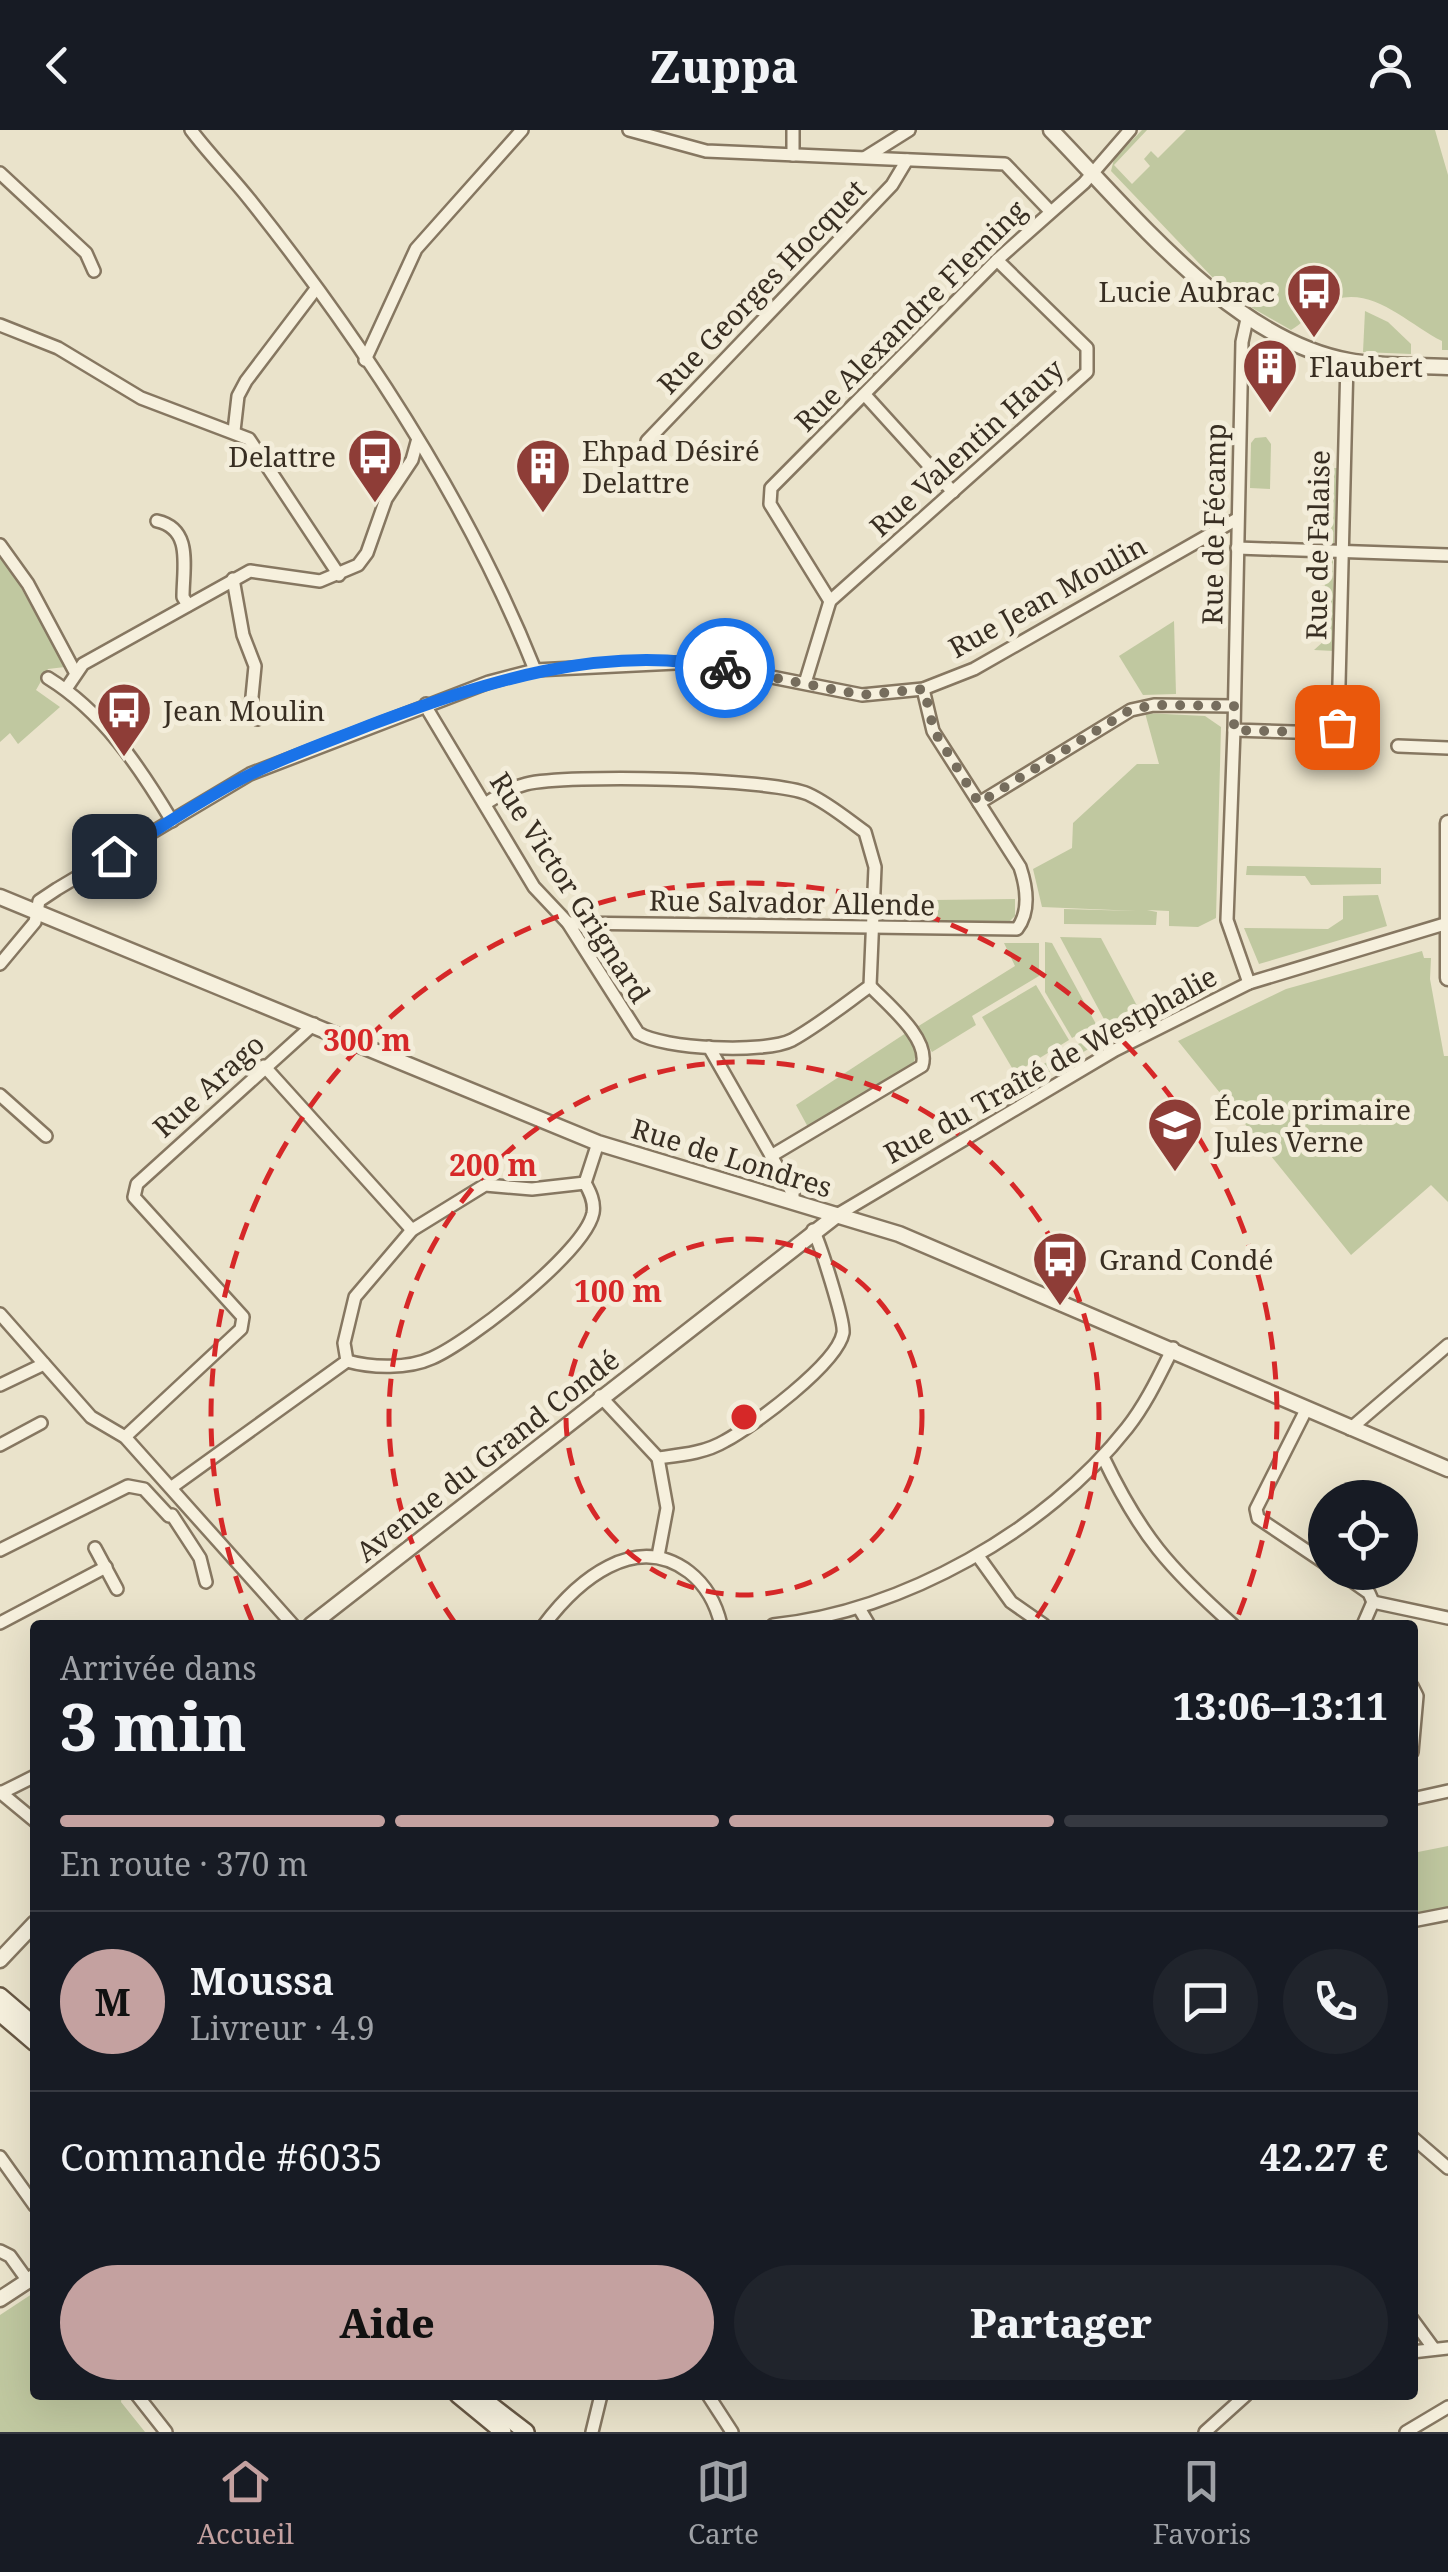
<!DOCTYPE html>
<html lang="fr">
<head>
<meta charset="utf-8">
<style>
  :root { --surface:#171b24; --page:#20242c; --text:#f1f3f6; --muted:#9ea1a6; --line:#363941; --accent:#c4a1a0 }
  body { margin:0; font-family:"Noto Serif",serif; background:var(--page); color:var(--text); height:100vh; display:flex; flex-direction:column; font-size:38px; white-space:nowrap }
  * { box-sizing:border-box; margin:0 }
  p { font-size:32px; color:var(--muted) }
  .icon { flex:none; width:55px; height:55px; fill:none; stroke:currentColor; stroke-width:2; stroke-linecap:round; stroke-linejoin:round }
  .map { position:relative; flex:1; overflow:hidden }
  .details { position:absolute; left:30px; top:1490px; width:1388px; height:780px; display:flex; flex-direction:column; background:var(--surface); border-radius:10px; box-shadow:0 10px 40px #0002 }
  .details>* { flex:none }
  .buttons { position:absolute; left:1308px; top:1350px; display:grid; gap:20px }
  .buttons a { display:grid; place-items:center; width:110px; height:110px; border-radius:50%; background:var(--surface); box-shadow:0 10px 40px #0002; font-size:50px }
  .pin { position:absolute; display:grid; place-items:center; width:85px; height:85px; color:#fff; margin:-42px; border-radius:20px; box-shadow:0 5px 15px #0006 }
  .courier { position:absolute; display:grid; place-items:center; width:100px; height:100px; margin:-50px; border:8px solid #1a73e8; border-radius:50%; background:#fff; color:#222; box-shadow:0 2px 12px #0007 }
  .overview em { font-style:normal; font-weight:800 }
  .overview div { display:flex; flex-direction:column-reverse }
  .overview { display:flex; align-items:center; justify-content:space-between; height:170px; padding:0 30px }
  h1 { font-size:65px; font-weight:800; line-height:75px }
  .bar { display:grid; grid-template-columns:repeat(4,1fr); gap:15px 10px; align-content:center; height:120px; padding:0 30px }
  .bar i { height:12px; border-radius:8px; background:var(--line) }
  .bar .active { background:var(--accent) }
  .bar p { grid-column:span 4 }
  .line { display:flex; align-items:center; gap:25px; padding:0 30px; border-top:2px solid var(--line) }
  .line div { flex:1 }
  .round { display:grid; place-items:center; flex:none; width:105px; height:105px; border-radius:52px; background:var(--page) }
  .primary-button { display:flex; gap:20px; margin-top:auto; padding:20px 30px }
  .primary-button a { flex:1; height:115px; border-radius:60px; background:var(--accent); color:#111; font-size:40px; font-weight:800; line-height:115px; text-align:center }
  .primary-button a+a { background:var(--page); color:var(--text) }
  header { display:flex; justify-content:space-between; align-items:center; height:130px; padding:0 30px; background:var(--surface); font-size:45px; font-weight:800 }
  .tabs { display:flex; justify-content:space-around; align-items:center; height:140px; border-top:2px solid var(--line); background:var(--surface); font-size:28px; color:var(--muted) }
  .tabs a { display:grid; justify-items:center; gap:5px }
  .tabs .active { color:var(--accent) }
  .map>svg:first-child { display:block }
</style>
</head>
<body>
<header><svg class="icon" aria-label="back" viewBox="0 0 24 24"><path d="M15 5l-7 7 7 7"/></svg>Zuppa<svg class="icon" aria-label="person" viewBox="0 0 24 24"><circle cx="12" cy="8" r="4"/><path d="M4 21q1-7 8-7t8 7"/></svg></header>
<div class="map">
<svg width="1448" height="2302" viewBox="0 0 1448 2302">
  <rect width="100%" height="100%" fill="#eae3cb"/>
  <g fill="#c0c8a0">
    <path d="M1142 0H1147L1114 35 1132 54 1150 36 1144 29 1151 21 1158 28 1186 0H1435L1448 45V220H1442V211C1404 192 1366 148 1321 176 1310 183 1302 194 1291 200L1242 172 1215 150 1111 41 1114 29Z"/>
    <polygon points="1365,181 1388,192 1411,214 1411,224 1363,222"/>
    <polygon points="1266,307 1271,314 1270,359 1250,358 1251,313 1255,308"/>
    <polygon points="1324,338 1337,338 1334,413 1314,410 1313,403 1323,403"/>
    <polygon points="0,420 65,537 48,539 36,560 60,577 18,614 10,603 0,612"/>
    <polygon points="1333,430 1334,521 1314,520 1324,511 1325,439 1315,438 1315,432"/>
    <polygon points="1174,491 1176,564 1143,565 1119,526"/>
    <polygon points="1145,583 1205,586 1221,597 1216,788 1198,797 1169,796 1169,781 1147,780 1157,782 1156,795 1064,794 1064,779 1137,781 1042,777 1033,739 1072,718 1073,693 1137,634 1159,634"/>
    <polygon points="1247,736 1381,738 1381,754 1311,755 1305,746 1246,745"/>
    <polygon points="1378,765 1387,796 1259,834 1244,798 1328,799 1343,789 1343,766"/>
    <polygon points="1015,769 1015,786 1009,792 934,791 934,770"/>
    <polygon points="1060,807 1101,808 1144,889 1113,906"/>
    <polygon points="1045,812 1052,813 1096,894 1072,908 1045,862"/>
    <polygon points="1004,813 1039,813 1039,846 972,886 976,895 932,922 917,897 1015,836"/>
    <polygon points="1422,821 1424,828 1431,828 1430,849 1444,926 1448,926 1448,1072 1431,1055 1351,1125 1178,911 1286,859"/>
    <polygon points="1036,855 1069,910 1015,943 982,887"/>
    <polygon points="1099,902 1104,910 1013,963 1009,954"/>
    <polygon points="906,903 917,919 914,932 809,999 796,975"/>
    <polygon points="1448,1716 1448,1780 1413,1787 1413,1723"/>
    <polygon points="35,2162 35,2265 122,2265 121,2272 145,2302 0,2302 0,2185"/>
  </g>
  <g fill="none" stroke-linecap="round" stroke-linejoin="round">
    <g stroke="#867761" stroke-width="16">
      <g id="minor">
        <path d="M191 0C209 24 231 46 250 70 363 212 468 372 535 540"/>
        <polyline points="629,0 706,21 1005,34 1050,81"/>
        <polyline points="793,25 793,0"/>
        <polyline points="866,27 909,0"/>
        <polyline points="0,43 86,123 94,141"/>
        <polyline points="1247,189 1242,212 1234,600 1325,603 1338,594 1347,231"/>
        <polyline points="0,195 58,218 141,268 249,309 339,445"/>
        <polyline points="365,230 416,119 522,0"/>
        <polyline points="865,265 953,362"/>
        <polyline points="234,301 238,266 246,251 315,160"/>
        <polyline points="647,311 892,55 907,30"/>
        <path d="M157 391C193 399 183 437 183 467L188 475"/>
        <polyline points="0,415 28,454 75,542"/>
        <polyline points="1237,418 1448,425"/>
        <polyline points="233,449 243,505 255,536 251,577 257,589"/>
        <polyline points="830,471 770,374 771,358 997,130 1084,53 1130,0"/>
        <path d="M48 548C103 582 139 636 172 691"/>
        <polyline points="805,553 830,471 1087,242 1087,218 997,130"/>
        <polyline points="66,559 83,534 250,441 320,451 358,435 367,423 386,369 412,330 417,312"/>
        <path d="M426 574 429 582 534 757 568 793 638 903C663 919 764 924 792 910 819 895 845 874 870 856L875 737 865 702C847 689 828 673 808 664 771 648 567 644 526 654 510 658 498 665 485 674"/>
        <polyline points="1234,600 1227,790 1249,853"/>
        <polyline points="1398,616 1448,618"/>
        <polyline points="979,673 1131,580 1154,575 1234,576"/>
        <path d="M568 793 1017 799C1030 782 1027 758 1020 737L933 601 923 559"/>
        <polyline points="0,834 35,792 39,771 57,759 250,644 489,552 535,540 696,532 862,565 923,559 974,539 1237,389"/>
        <polyline points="709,917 793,1064 793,1072"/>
        <polyline points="264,936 412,1100"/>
        <polyline points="0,965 46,1006"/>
        <path d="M771 1026 922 936C931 909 887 874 870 856"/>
        <polyline points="585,1053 598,1013"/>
        <polyline points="837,1085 1115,920 1249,853 1448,793"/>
        <polyline points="0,1184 91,1287 125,1307 293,1495"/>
        <path d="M347 1231C372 1238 408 1239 432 1228 469 1212 585 1122 593 1083 595 1072 590 1062 585 1053"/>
        <polyline points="0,1255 44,1234"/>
        <path d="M600 1266 658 1328C681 1325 705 1323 725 1311 753 1296 837 1234 843 1203 845 1192 820 1113 813 1100"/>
        <polyline points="1306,1280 1256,1379 1258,1388 1325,1433"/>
        <polyline points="1350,1299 1448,1215"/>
        <polyline points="125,1307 241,1199 243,1187 134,1067 137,1054 314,894"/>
        <polyline points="0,1315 41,1293"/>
        <path d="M1103 1327C1140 1405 1169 1438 1233 1495"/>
        <polyline points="658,1328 667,1378 658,1426"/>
        <polyline points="172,1357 347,1231 344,1213 355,1167 412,1100 485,1055 532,1059 585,1053"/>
        <polyline points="172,1385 200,1428 206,1452"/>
        <polyline points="95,1418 117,1459"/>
        <polyline points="0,1420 128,1356 144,1359 169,1386"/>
        <polyline points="978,1426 1011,1472 1044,1495"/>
        <polyline points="1339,1442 1369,1463 1373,1472"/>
        <polyline points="1373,1472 1448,1488"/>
        <polyline points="859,1478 869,1495"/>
        <polyline points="0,1493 106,1437"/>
        <path d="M544 1495C577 1451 635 1401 689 1442 707 1456 716 1473 721 1495"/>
        <path d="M773 1495C903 1481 1046 1401 1127 1298 1146 1274 1159 1246 1173 1218"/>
        <polyline points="1363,1495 1373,1472"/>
        <polyline points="1412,1556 1417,1566 1412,1622"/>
        <polyline points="0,1662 35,1691"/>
        <polyline points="1,1663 35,1646"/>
        <polyline points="1412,1669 1448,1661"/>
        <polyline points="1412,1791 1448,1784"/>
        <polyline points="1412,2007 1448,2038"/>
        <polyline points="0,2027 35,2076"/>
        <polyline points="0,2121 10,2126 28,2151"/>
        <polyline points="1412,2189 1434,2219"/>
        <polyline points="1412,2222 1448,2218"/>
        <polyline points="137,2265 166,2302"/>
        <polyline points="708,2265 732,2302"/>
        <polyline points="592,2302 601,2265"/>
        <polyline points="1205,2302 1246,2265"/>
        <polyline points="1406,2302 1448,2277"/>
      </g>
    </g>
    <g stroke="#867761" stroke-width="19">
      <g id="tertiary">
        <path d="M1051 0C1131 82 1232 210 1349 231 1381 237 1415 235 1448 237"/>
        <polyline points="1448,693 1448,848"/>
        <polyline points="0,767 598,1013 899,1104 1448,1339"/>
        <polyline points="311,1495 837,1085"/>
        <polyline points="0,1830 35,1793"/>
        <polyline points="0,2169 35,2146"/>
      </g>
    </g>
    <g stroke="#685844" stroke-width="20">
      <g id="secondary">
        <polyline points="0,1866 35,1896"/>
        <polyline points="0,1883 35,1913"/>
        <polyline points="458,2265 503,2302"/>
        <polyline points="478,2265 526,2302"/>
      </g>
    </g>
    <use href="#minor" stroke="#f6f0dd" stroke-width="11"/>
    <use href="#tertiary" stroke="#f6f0dd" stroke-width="14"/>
    <use href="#secondary" stroke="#f6f0dd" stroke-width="15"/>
  </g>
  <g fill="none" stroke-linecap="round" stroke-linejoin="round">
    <polyline stroke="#766d5d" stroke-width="10" stroke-dasharray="0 18" points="725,538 862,565 924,559 934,601 979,673 1130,580 1154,575 1234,576 1234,600 1325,603 1337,597"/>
    <path stroke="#1a73e8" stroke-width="12" d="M114 726C159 699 203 668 251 644 289 625 330 611 370 595 482 553 604 512 725 538"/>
  </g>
  <g fill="none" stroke="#d62828" stroke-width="5" stroke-dasharray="18 12">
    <circle cx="744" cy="1287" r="178"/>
    <path d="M455 1493A355 355 0 1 1 1033 1493"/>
    <path d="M252 1491A533 533 0 1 1 1236 1491"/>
  </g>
  <defs>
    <g id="bus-pin" transform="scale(2.875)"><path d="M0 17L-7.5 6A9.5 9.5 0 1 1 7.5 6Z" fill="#8e3d37" stroke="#f3edda"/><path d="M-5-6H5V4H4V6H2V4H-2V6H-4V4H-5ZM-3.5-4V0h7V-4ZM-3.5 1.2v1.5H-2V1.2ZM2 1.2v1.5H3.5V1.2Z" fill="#fff"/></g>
    <g id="building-pin" transform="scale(2.875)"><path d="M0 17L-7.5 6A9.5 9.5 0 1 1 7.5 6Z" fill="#8e3d37" stroke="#f3edda"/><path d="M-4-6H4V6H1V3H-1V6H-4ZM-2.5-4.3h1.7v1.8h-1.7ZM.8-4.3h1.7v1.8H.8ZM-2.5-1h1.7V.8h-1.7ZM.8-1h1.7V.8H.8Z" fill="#fff"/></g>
    <g id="school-pin" transform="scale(2.875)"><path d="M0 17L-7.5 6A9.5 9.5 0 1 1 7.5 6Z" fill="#8e3d37" stroke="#f3edda"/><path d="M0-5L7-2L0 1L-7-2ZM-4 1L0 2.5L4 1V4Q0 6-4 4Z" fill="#fff"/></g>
  </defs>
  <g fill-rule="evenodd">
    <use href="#bus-pin" x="1314" y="161"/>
    <use href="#building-pin" x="1270" y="236"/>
    <use href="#bus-pin" x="375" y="326"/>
    <use href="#building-pin" x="543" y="336"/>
    <use href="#bus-pin" x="124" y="580"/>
    <use href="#school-pin" x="1175" y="995"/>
    <use href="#bus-pin" x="1060" y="1129"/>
  </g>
  <g text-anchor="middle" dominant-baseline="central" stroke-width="10" stroke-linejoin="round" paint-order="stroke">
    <g font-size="28" fill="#382e22" stroke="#f3edda">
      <text transform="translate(761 156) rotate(-46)">Rue Georges Hocquet</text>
      <text transform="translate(910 185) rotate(-45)">Rue Alexandre Fleming</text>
      <text transform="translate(966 317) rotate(-42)">Rue Valentin Hauy</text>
      <text transform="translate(1213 394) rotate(-89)">Rue de Fécamp</text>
      <text transform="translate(1317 415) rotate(-89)">Rue de Falaise</text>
      <text transform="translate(1047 466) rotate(-29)">Rue Jean Moulin</text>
      <text transform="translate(571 757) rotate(57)">Rue Victor Grignard</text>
      <text transform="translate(792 772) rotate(1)">Rue Salvador Allende</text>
      <text transform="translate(1050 934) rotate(-29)">Rue du Traîté de Westphalie</text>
      <text transform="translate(208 955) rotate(-42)">Rue Arago</text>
      <text transform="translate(732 1027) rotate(17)">Rue de Londres</text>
      <text transform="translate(487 1325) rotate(-38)">Avenue du Grand Condé</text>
    </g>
    <g font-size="28" fill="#382e22" stroke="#f3edda" text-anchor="start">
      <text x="1275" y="161" text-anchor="end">Lucie Aubrac</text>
      <text x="1309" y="236">Flaubert</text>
      <text x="582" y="320">Ehpad Désiré<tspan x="582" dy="32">Delattre</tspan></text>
      <text x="336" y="326" text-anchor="end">Delattre</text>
      <text x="163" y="580">Jean Moulin</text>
      <text x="1214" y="979">École primaire<tspan x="1214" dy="32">Jules Verne</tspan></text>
      <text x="1099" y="1129">Grand Condé</text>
    </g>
  </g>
  <circle cx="744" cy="1287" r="15" fill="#d62828" stroke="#f3edda" stroke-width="5"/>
  <g font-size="30" text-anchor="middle" font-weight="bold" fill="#d62828" stroke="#f3edda" stroke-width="10" stroke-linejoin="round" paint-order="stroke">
    <text x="367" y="921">300 m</text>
    <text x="493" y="1046">200 m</text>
    <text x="618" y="1172">100 m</text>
  </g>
</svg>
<div class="buttons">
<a><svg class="icon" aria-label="locate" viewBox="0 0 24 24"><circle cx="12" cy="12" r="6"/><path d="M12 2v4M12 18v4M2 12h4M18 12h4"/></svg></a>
</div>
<div class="pin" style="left:1337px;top:597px;background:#ea580c"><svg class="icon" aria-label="bag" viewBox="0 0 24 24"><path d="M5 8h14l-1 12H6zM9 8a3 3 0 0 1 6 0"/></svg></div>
<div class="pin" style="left:114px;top:726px;background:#1f2937"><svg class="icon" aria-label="home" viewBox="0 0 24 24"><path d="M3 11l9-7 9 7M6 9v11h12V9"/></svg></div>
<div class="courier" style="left:725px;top:538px"><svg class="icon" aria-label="bike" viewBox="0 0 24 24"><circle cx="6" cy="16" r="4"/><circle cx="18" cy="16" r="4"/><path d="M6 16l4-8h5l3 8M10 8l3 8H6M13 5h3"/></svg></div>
<section class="details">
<div class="overview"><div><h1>3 min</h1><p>Arrivée dans</p></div><em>13:06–13:11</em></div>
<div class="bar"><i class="active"></i><i class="active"></i><i class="active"></i><i></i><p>En route · 370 m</p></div>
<div class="line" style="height:180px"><b class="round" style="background:var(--accent);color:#111">M</b><div><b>Moussa</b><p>Livreur · 4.9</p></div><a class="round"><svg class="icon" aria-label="chat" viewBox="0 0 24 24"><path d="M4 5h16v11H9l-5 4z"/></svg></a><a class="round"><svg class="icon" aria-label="phone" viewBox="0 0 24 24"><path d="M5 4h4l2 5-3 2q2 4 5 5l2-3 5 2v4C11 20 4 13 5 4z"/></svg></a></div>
<div class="line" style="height:130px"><div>Commande #6035</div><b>42.27 €</b></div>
<div class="primary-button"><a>Aide</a><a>Partager</a></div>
</section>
</div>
<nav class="tabs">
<a class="active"><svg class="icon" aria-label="home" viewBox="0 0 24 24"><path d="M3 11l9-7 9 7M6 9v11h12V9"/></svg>Accueil</a>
<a><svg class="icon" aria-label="map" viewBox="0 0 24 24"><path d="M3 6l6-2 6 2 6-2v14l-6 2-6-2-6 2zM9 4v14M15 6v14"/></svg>Carte</a>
<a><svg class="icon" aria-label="saved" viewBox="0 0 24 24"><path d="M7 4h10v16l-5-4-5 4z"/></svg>Favoris</a>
</nav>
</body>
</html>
